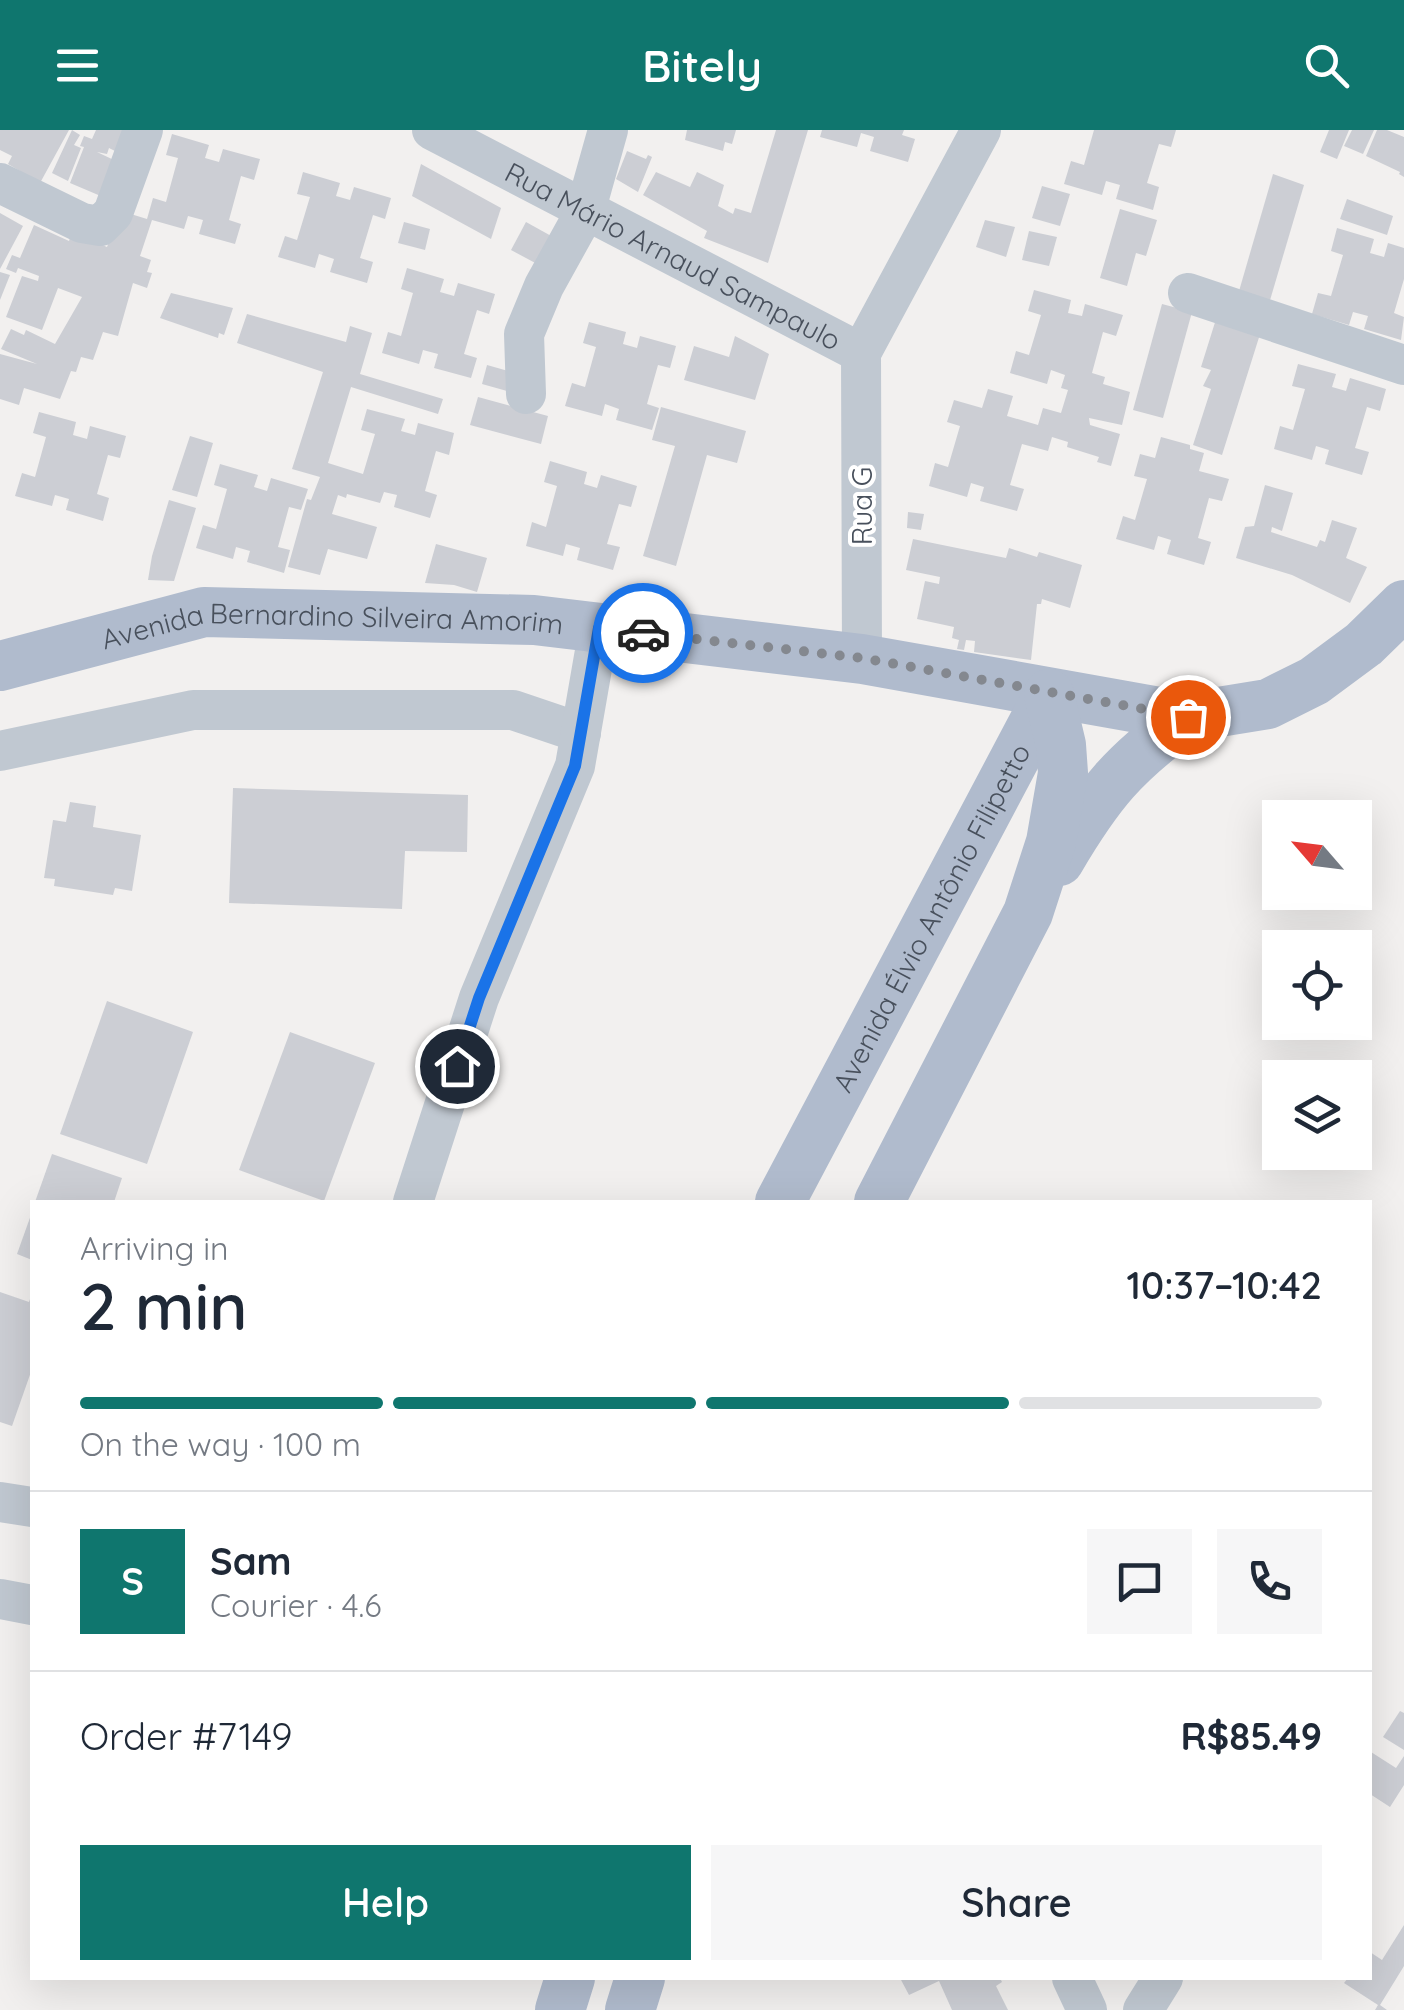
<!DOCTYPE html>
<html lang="en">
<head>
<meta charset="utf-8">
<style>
  :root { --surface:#fff; --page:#f6f6f7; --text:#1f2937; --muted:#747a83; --line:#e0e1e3; --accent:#0f766e }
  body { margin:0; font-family:Quicksand,sans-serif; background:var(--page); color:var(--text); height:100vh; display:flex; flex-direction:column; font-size:38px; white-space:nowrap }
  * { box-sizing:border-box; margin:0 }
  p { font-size:32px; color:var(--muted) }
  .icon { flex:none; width:55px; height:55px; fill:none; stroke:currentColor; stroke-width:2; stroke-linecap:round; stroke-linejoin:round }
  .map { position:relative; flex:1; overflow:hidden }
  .details { position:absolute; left:30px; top:1070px; width:1342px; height:780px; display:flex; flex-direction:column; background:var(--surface); border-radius:0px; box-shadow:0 10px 40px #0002 }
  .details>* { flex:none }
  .needle { width:65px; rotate:298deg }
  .controls { position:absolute; left:1262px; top:670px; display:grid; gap:20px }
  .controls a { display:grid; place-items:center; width:110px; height:110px; border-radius:0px; background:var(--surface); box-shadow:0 10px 40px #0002; font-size:50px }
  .pin { position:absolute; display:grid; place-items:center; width:85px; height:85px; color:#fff; margin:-42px; border:5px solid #fff; border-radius:50%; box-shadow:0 2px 10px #0007 }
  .courier { position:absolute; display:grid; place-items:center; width:100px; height:100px; margin:-50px; border:8px solid #1a73e8; border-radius:50%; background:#fff; color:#222; box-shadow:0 2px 12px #0007 }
  .summary em { font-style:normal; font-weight:600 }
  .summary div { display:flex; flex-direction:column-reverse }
  .summary { display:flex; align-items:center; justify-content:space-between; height:170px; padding:0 50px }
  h1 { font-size:65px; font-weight:600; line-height:75px }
  .bar { display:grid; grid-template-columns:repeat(4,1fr); gap:15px 10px; align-content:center; height:120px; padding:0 50px }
  .bar i { height:12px; border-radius:8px; background:var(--line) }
  .bar .current { background:var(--accent) }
  .bar p { grid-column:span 4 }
  .line { display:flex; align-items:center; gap:25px; padding:0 50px; border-top:2px solid var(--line) }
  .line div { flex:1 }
  .round { display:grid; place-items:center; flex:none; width:105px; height:105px; border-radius:0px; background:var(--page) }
  .button { display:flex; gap:20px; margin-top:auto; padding:20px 50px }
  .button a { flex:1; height:115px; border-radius:0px; background:var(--accent); color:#fff; font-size:40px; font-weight:600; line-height:115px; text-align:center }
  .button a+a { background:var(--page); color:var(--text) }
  header { display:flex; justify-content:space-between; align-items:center; height:130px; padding:0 50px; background:var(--accent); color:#fff; font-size:45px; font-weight:600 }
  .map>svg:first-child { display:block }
</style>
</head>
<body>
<header><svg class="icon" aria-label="menu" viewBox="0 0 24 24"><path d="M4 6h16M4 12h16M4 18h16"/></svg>Bitely<svg class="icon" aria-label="search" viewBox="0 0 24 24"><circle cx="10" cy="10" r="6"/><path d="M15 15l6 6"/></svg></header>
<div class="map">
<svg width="1404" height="1880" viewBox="0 0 1404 1880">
  <rect width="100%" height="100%" fill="#f2f0ef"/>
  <g fill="#ccced4">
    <polygon points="0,0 69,0 40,53 8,34 12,26 0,20"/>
    <polygon points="72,0 80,5 74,15 81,18 68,51 52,43"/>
    <polygon points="96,0 127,0 119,23 109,18 107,24 97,22 116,31 103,67 70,53 84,17 80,16 84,6 92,9"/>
    <polygon points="687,0 736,0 732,14 725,12 723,21 685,10"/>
    <polygon points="776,0 808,0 768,133 704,108 707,101 643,65 656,42 690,57 697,42 724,55 718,76 733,84 735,78 751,83"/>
    <polygon points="822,0 904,0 902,5 915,9 908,32 870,21 874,7 861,3 857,17 820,7"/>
    <polygon points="1094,0 1176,0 1171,17 1159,14 1147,53 1159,57 1153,80 1116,69 1120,55 1106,51 1102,65 1064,54 1071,31 1084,35"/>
    <polygon points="1329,0 1349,0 1337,29 1320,22"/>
    <polygon points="1352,0 1374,0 1363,24 1344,16"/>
    <polygon points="1377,0 1387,0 1404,7 1404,47 1399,44 1400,42 1366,26"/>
    <polygon points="172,4 209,15 205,28 219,32 223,19 260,29 254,50 241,46 229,90 241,94 235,114 199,104 203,90 188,86 184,99 152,90 140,126 151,130 147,142 152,143 147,158 133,153 118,206 103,202 93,230 81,227 76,242 71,241 60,269 24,258 19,275 0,269 0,224 37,234 1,219 11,199 24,205 26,200 55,214 82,167 58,158 42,200 6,187 22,146 38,151 39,146 18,138 16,143 6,139 12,125 20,128 34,95 69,111 72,102 107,117 121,81 147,89 153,68 166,72 178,28 166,25"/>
    <polygon points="627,21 646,29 648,25 652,27 638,62 616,49"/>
    <polygon points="421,34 501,78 491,109 412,66"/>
    <polygon points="303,42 340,53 336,66 350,70 354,57 391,68 385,89 373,85 360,128 373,132 367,153 330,142 334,129 319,124 315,138 278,127 285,106 297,110 310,67 297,64"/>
    <polygon points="1273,44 1304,55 1268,177 1237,168"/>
    <polygon points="1042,56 1070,64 1060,96 1032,88"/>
    <polygon points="1347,69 1393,86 1387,105 1340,89"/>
    <polygon points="1120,79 1157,90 1146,126 1136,123 1127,156 1100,148"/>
    <polygon points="0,83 23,96 0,139"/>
    <polygon points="985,90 1015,97 1006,127 976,117"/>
    <polygon points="404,92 430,99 425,120 398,113"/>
    <polygon points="526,92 553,107 539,135 511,120"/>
    <polygon points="1337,98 1374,109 1370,123 1384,127 1388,113 1404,118 1404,149 1394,183 1404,187 1401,210 1364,199 1368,186 1353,182 1349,195 1312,184 1318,163 1331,166 1343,125 1331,121"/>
    <polygon points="1029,101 1057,107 1049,136 1022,130"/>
    <polygon points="407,138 444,149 440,162 454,166 458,153 495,164 489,184 477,180 464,224 477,228 471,248 434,238 438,224 423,220 419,234 382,223 388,202 401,206 413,163 401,159"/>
    <polygon points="0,142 10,145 0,170"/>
    <polygon points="1034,160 1071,170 1068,183 1082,186 1085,174 1123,185 1116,206 1103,202 1092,243 1105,247 1103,254 1130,262 1122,295 1089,288 1090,295 1120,304 1111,336 1097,332 1099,327 1067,317 1068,312 1052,307 1048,321 1022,314 1010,355 1024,359 1017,381 980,371 984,357 971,353 967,367 929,356 935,333 948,337 960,296 947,292 954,270 982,278 988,259 1013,266 1007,286 1038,295 1043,278 1061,283 1068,260 1061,258 1065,245 1051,240 1047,254 1010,243 1016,221 1029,225 1041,185 1028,181"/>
    <polygon points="171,163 233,178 224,205 219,203 218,208 160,188"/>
    <polygon points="1162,174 1192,182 1163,288 1133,280"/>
    <polygon points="247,184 346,212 350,196 372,203 360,244 443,269 438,284 351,257 328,333 363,344 375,304 361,300 367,279 405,289 401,301 415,305 418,293 454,303 449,325 436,321 425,361 437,365 430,388 394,377 397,365 384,362 380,373 347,364 346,368 338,365 332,384 377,397 367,429 328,419 320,445 288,437 307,369 311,370 320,347 292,339 323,242 237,213"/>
    <polygon points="1217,186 1261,201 1222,325 1193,315 1211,259 1203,256 1211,240 1201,237"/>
    <polygon points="589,192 626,202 623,214 637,218 640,206 676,216 670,238 658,235 647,274 659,278 652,300 616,290 619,279 605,274 602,286 565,276 572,253 585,257 596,217 583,213"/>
    <polygon points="735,206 769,224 755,270 684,250 694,216 729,227"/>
    <polygon points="1298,234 1336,244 1332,257 1346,261 1350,248 1386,259 1380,281 1367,277 1355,318 1369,322 1362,345 1325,334 1329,320 1316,316 1312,330 1274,319 1280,296 1293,300 1305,259 1292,256"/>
    <polygon points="487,235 512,242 507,261 482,254"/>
    <polygon points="478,267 548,286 541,314 470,295"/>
    <polygon points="661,277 746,301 737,333 707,325 676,436 643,426 675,316 652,310"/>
    <polygon points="39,282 76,292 73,305 87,309 90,296 126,306 120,328 108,325 97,364 109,368 103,391 66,380 69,369 55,365 52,376 15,366 22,343 35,347 46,307 33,303"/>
    <polygon points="190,306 213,313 197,367 172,360"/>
    <polygon points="1161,307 1190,315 1190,319 1204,323 1199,341 1229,349 1222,371 1209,368 1198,408 1211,412 1204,435 1167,424 1171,410 1158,406 1154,420 1116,409 1123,386 1135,390 1147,349 1134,346 1140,324 1155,328"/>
    <polygon points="550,331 587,342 584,354 597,358 601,345 637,356 631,377 619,374 607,414 620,417 613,440 577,430 580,418 566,414 563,426 526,416 532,392 546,397 557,356 544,352"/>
    <polygon points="220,334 258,345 254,357 267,361 271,348 308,359 301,380 289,377 278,417 290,420 284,443 247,432 250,421 236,417 233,429 196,418 203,395 216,399 227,359 214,355"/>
    <polygon points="1265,355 1293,363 1282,401 1272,397 1271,402 1317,417 1320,410 1325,412 1332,390 1357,398 1346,428 1367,437 1350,473 1292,445 1236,428 1245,397 1254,396"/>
    <polygon points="169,370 196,378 174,451 148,450 152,426"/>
    <polygon points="908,382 924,384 921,400 907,398"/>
    <polygon points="913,409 1006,428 1009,418 1037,427 1039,422 1082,435 1070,478 1042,469 1041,474 1037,474 1031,530 974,522 975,511 966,510 964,520 957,519 959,510 952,508 954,497 917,489 925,451 939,454 940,447 906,440"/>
    <polygon points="436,414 487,428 477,462 454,455 425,453"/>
    <polygon points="233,658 468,665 467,722 405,721 402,779 229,773"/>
    <polygon points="70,672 96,676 93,697 141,705 132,761 115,758 113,765 54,756 55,749 44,748 53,690 66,692"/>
    <polygon points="107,871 193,902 147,1034 60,1004"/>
    <polygon points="290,902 375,933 324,1071 239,1040"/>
    <polygon points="52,1024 122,1048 114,1072 35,1072"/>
    <polygon points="32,1082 32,1130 17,1124"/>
    <polygon points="0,1162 29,1172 32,1163 32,1239 12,1296 0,1292"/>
    <polygon points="1400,1581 1404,1583 1404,1620 1383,1607"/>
    <polygon points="1371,1622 1396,1638 1404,1626 1404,1655 1390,1677 1370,1664"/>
    <polygon points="1404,1795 1404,1836 1380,1875 1387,1880 1375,1880 1378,1875 1344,1853 1348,1848 1370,1848 1370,1822 1382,1830"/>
    <polygon points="900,1848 1000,1848 1002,1852 996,1856 1008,1880 952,1880 939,1851 909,1865"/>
  </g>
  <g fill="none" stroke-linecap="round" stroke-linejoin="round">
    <g stroke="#c0c8d1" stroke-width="40">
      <path id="s1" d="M432 0 861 223"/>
      <polyline points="0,53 82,93 100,96 113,83 143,0"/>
      <polyline points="1188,163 1404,235"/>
      <polyline points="526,264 524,204 544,156 585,82 608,0"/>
      <polyline points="862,529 861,223 981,0"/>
      <polyline points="0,621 193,580 513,580 581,603"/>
      <polyline points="413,1072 479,868 575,636 599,498"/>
      <polyline points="0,1372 32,1377"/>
      <polyline points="0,1469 32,1475"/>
      <polyline points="1072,1848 1087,1880"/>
      <polyline points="1143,1880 1163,1848"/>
    </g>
    <g stroke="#b0bbcd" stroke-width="50">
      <path id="s2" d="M0 536 204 482 534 490 862 529 1188 587 1268 574 1314 551 1364 514 1404 475"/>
      <path d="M1059 731C1099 663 1124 633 1188 587"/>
      <path id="s3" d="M780 1072 1049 564"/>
      <polyline points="879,1072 1028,783 1051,712 1063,643 1061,615 1049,564"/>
      <polyline points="560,1880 570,1848"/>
      <polyline points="630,1880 640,1848"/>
    </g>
  </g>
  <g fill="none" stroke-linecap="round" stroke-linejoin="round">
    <polyline stroke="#84888f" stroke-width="10" stroke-dasharray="0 18" points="643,503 862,528 1188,587"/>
    <polyline stroke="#1a73e8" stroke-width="12" points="457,936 479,868 575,636 599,498 643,503"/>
  </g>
  <g text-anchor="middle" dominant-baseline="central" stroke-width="8" stroke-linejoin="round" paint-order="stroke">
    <g font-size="28" fill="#48505c" stroke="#fff">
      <text stroke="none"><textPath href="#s1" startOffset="272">Rua Mário Arnaud Sampaulo</textPath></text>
      <text transform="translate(861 376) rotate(-90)">Rua G</text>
      <text stroke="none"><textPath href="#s2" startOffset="338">Avenida Bernardino Silveira Amorim</textPath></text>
      <text stroke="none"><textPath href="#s3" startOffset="322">Avenida Élvio Antônio Filipetto</textPath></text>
    </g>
  </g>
</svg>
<div class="controls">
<a><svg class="needle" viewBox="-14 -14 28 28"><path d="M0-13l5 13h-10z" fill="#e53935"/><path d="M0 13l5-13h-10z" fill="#747a83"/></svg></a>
<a><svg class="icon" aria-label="locate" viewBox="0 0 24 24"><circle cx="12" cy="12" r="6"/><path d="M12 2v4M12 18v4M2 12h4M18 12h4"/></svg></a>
<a><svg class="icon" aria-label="layers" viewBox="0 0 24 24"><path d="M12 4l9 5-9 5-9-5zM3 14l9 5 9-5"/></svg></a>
</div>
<div class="pin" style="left:1188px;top:587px;background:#ea580c"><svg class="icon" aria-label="bag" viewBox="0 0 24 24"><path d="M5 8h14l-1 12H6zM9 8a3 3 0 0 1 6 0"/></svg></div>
<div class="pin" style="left:457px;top:936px;background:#1f2937"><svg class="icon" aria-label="home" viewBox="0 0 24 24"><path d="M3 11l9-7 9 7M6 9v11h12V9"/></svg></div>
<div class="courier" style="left:643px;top:503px"><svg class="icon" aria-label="car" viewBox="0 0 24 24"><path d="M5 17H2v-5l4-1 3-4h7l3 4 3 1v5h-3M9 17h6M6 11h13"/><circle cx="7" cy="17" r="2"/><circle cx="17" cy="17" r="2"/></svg></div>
<section class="details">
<div class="summary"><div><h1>2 min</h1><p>Arriving in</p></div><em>10:37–10:42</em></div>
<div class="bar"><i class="current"></i><i class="current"></i><i class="current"></i><i></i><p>On the way · 100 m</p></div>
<div class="line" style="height:180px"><b class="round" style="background:var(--accent);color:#fff">S</b><div><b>Sam</b><p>Courier · 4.6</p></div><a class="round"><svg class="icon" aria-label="chat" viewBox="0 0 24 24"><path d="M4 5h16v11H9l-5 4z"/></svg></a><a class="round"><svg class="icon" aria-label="phone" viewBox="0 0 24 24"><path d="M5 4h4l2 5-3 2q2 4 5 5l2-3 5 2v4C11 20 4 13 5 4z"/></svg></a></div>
<div class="line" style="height:130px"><div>Order #7149</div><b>R$85.49</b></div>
<div class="button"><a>Help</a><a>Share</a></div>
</section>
</div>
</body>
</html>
